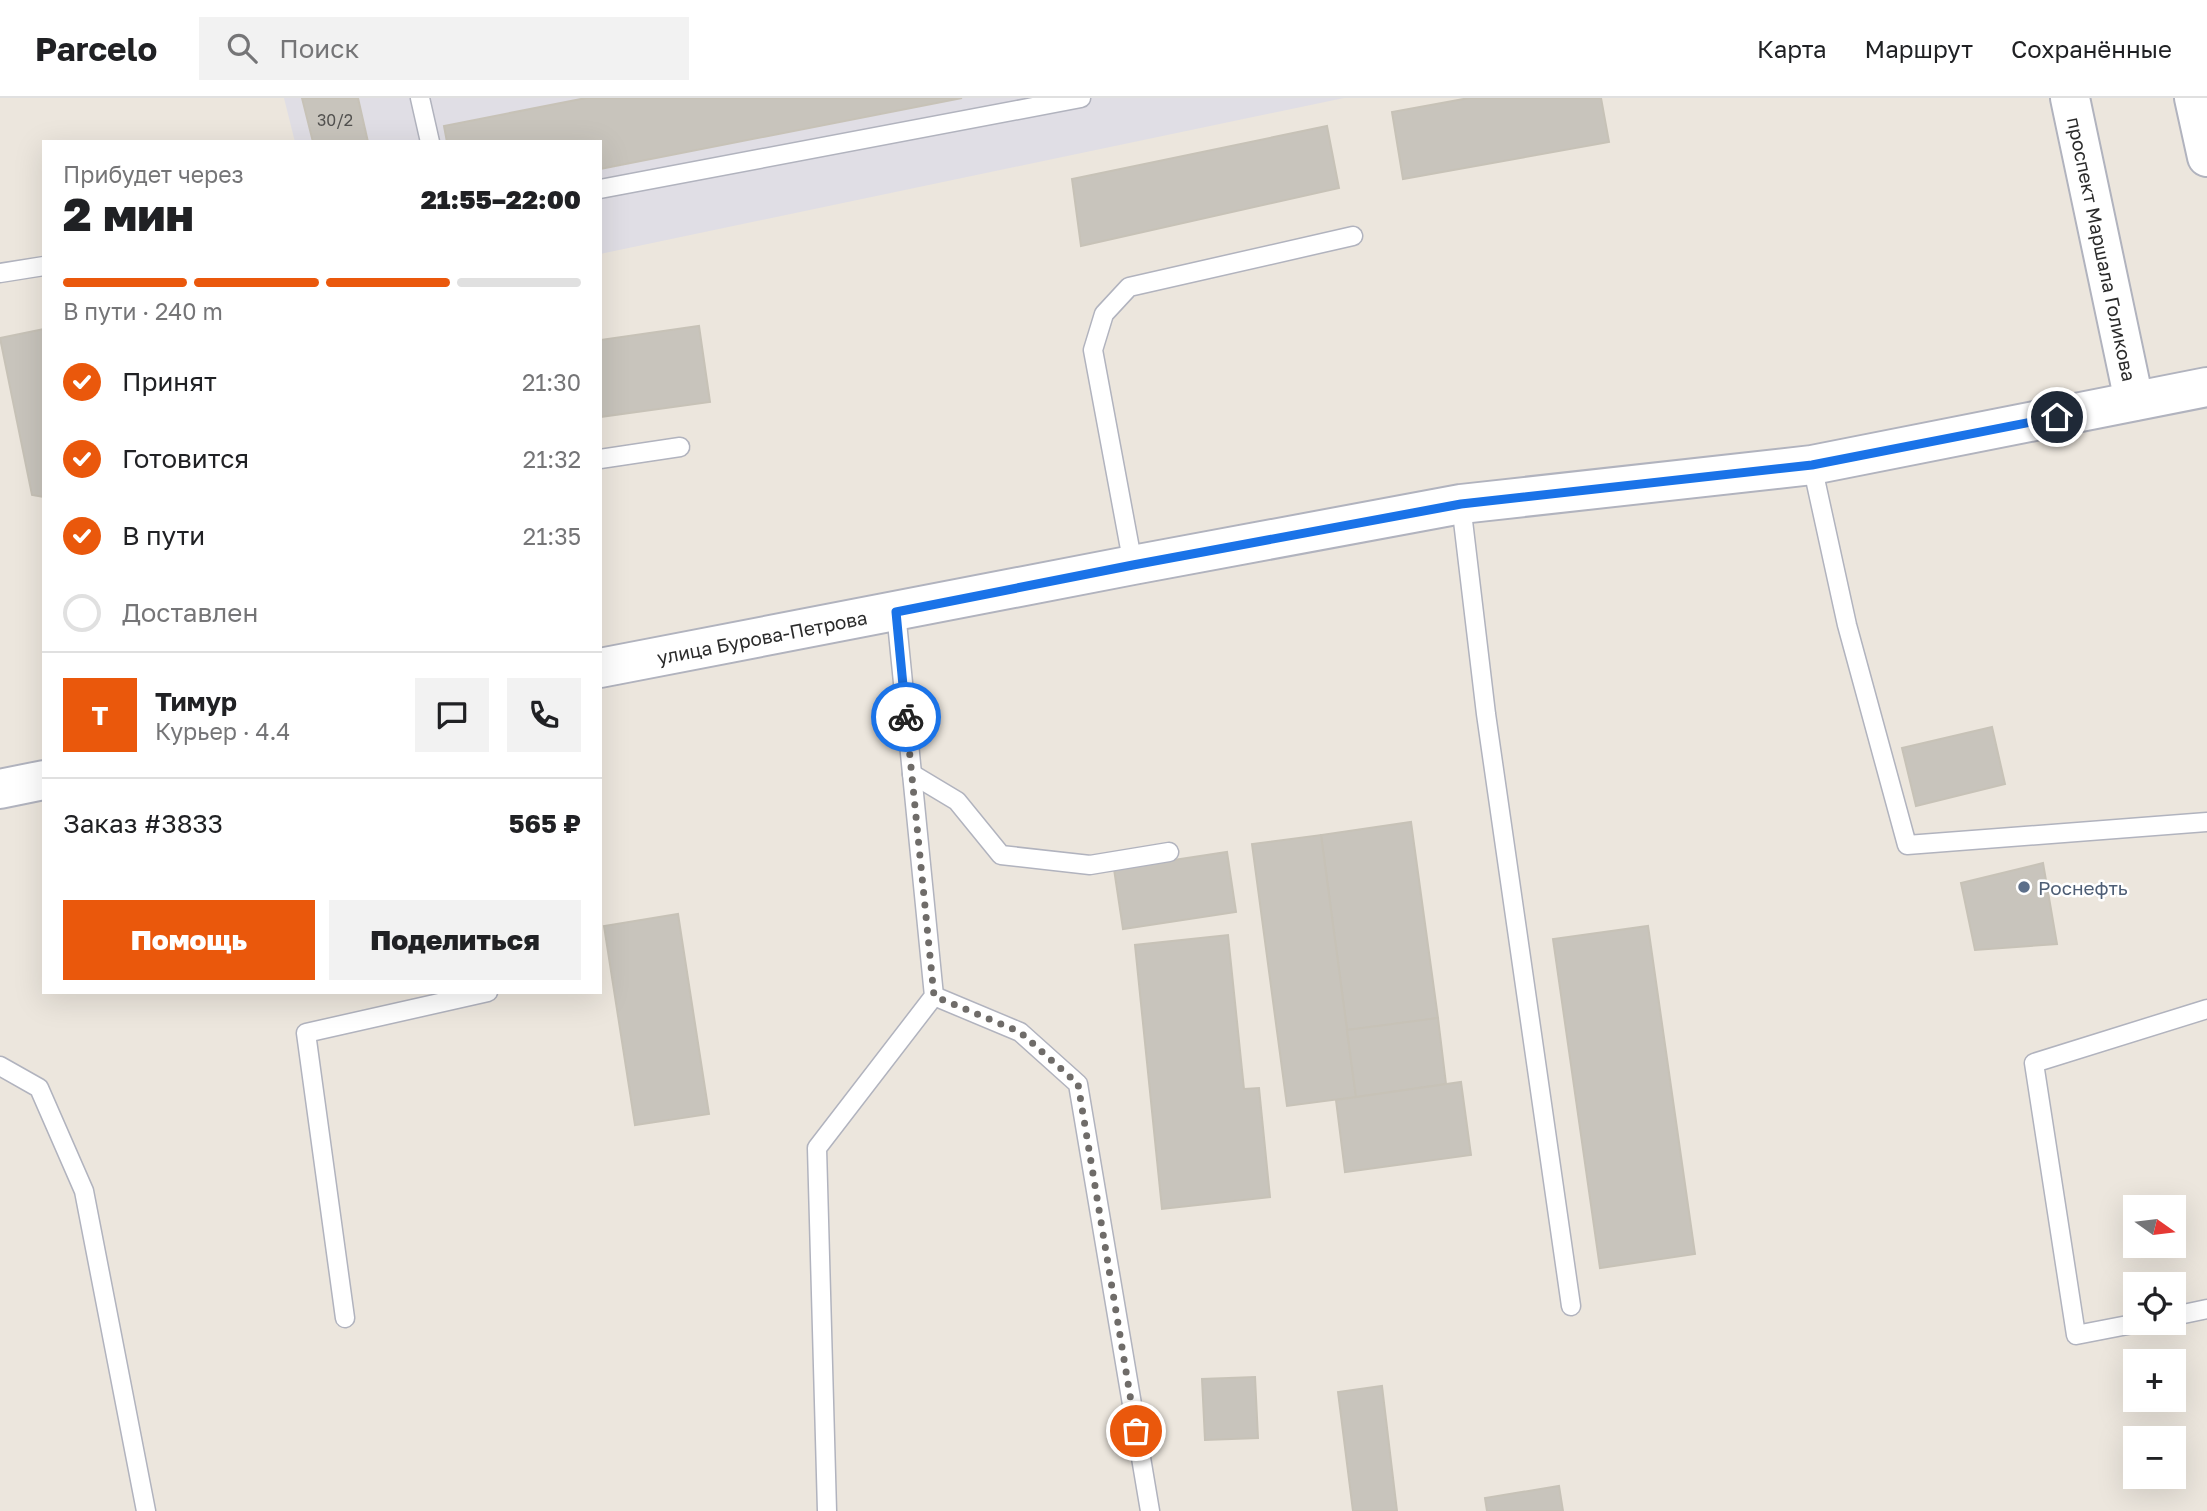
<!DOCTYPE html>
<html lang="ru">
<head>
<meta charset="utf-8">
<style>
  :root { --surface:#fff; --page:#f2f2f2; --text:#202124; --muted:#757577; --line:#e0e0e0; --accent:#ea580c }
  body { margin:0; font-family:"Golos Text",sans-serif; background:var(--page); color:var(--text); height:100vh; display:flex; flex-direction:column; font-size:26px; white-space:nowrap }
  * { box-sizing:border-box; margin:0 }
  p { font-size:23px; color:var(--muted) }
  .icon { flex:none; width:38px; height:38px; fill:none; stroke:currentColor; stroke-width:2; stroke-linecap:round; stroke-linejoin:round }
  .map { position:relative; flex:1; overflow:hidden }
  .panel { position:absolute; left:42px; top:42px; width:560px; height:854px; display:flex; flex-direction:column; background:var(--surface); border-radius:0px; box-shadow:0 7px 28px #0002 }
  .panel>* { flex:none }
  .needle { width:46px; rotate:104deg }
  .tools { position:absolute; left:2123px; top:1097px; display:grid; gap:14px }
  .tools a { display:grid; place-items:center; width:63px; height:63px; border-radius:0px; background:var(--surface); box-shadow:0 7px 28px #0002; font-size:35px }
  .pin { position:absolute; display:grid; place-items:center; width:60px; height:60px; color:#fff; margin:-30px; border:4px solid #fff; border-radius:50%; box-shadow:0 2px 7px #0007 }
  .courier { position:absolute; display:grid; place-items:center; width:70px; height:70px; margin:-35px; border:5px solid #1a73e8; border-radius:50%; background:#fff; color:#222; box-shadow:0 2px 9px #0007 }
  .headline em { font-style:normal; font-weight:800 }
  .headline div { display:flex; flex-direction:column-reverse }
  .headline { display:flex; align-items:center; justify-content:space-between; height:119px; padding:0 21px }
  h1 { font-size:46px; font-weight:800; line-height:52px }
  .bar { display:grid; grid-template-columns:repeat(4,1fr); gap:10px 7px; align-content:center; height:84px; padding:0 21px }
  .bar i { height:9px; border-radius:5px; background:var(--line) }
  .bar .active { background:var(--accent) }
  .bar p { grid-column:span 4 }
  .line { display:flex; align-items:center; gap:18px; padding:0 21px; border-top:2px solid var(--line) }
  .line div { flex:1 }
  .round { display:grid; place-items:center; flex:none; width:74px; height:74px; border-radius:0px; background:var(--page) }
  ol { padding:0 21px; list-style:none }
  li { display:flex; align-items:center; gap:21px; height:77px }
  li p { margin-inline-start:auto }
  li .icon { padding:7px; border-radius:50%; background:var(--accent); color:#fff; stroke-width:4 }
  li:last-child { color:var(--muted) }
  li i { width:38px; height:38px; border:4px solid var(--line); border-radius:50% }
  .cta { display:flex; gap:14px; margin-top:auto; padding:14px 21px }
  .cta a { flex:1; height:80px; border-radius:0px; background:var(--accent); color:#fff; font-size:28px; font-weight:800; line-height:80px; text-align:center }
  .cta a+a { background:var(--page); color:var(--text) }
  header { display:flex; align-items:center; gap:42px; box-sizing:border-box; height:98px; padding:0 35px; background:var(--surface); border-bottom:2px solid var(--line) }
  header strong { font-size:33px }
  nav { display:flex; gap:38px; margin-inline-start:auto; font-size:24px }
  .search { width:490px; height:63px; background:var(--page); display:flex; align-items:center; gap:18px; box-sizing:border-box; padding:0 24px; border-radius:0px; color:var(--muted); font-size:26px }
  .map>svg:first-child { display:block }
</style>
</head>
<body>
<header>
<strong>Parcelo</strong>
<div class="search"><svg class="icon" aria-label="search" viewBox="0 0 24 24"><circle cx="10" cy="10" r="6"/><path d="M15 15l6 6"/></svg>Поиск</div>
<nav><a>Карта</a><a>Маршрут</a><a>Сохранённые</a></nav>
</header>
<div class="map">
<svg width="2207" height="1413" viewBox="0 0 2207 1413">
  <rect width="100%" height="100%" fill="#ece6dd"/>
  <polygon fill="#e0dee5" points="284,0 1344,0 600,156 600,44 295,44"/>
  <g fill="#c8c4bc" stroke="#c7c2b7" stroke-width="2">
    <polygon points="302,0 358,0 368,44 313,44"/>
    <polygon points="586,0 962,0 600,71 600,44 447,44 444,28"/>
    <polygon points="1469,0 1601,0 1609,44 1403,81 1392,14"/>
    <polygon points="1327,28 1339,90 1081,148 1072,81"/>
    <polygon points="699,228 710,304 600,319 600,242"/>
    <polygon points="44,231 44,399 32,397 0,240"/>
    <polygon points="1992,629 2005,686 1916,708 1902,650"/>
    <polygon points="1411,724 1438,920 1347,932 1321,737"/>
    <polygon points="1321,737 1356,999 1287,1008 1252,746"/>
    <polygon points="1227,754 1236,814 1123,831 1114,771"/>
    <polygon points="2043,765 2057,846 1975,852 1961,785"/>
    <polygon points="678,816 709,1016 635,1027 604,828"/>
    <polygon points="1648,828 1695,1156 1600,1170 1553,841"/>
    <polygon points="1228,837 1244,991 1259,990 1270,1099 1162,1111 1135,847"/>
    <polygon points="1438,920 1446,986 1356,999 1347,932"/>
    <polygon points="1461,984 1471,1057 1345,1074 1336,1002"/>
    <polygon points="1255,1279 1258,1340 1205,1342 1202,1281"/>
    <polygon points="1382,1288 1397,1413 1353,1413 1338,1294"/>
    <polygon points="1559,1388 1563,1413 1487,1413 1485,1400"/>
  </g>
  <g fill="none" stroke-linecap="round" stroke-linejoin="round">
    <g stroke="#b1b3be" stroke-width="21">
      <g id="lane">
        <polyline points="420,0 430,44"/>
        <polyline points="600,91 1081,0"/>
        <polyline points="0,175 44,168"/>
        <polyline points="600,361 680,349"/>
        <polyline points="1812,367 1847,527 1907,747 2207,724"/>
        <polyline points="1461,406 1486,616 1571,1208"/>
        <polyline points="1133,467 1093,252 1104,216 1129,189 1353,138"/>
        <polyline points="912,676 957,703 1001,757 1090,767 1169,754"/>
        <polyline points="934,898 1020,934 1078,986 1150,1413"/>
        <polyline points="0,968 39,990 84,1093 146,1413"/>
        <polyline points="2174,1218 2207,1211"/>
        <polyline points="345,1220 306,935 488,894"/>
        <polyline points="2138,1225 2076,1237 2034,965 2207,911"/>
        <polyline points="827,1413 817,1050 934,898 896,514"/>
      </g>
    </g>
    <g stroke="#b1b3be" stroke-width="42">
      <g id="secondary">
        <polyline points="2070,0 2134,303"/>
        <polyline points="2194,0 2207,59"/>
        <polyline points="600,570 1133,467 1461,406 1812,367 2207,289"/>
        <polyline points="0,691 44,682"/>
      </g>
    </g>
    <use href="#lane" stroke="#fff" stroke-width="18"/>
    <use href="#secondary" stroke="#fff" stroke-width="38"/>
  </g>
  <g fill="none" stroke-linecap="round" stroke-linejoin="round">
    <polyline stroke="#6f6c69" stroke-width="7" stroke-dasharray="0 12.6" points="906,619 934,898 1020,934 1078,986 1136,1333"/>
    <polyline stroke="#1a73e8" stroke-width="9" points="906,619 896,514 1133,467 1461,406 1812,367 2057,319"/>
  </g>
  <circle fill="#5c6f8a" stroke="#fff" stroke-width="2.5" cx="2024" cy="789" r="7"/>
  <g text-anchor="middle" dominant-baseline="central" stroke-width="5" stroke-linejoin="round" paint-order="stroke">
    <g font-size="16" fill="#52514f">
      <text x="335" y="22">30/2</text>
    </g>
    <g font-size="19" fill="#2b2b2b" stroke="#fff">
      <text transform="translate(2102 151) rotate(78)">проспект Маршала Голикова</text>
      <text transform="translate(762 539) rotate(-11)">улица Бурова-Петрова</text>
    </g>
    <g font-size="19" fill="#4e5e75" stroke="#fff" text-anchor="start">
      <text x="2038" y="789">Роснефть</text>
    </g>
  </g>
</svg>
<div class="tools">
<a><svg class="needle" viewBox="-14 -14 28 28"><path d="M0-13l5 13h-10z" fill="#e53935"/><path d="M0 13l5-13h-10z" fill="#757577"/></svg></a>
<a><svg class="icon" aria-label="locate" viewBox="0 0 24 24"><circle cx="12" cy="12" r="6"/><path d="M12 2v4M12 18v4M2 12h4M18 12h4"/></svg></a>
<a>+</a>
<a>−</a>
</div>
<div class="pin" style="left:1136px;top:1333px;background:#ea580c"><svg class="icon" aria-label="bag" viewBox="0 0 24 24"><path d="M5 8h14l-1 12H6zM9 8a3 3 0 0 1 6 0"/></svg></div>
<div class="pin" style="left:2057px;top:319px;background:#1f2937"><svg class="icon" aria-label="home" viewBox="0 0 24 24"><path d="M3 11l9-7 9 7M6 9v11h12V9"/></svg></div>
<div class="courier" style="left:906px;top:619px"><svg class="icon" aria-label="bike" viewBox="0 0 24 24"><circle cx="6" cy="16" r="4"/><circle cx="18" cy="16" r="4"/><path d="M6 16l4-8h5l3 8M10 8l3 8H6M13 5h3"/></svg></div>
<section class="panel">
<div class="headline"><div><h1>2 мин</h1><p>Прибудет через</p></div><em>21:55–22:00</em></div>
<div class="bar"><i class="active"></i><i class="active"></i><i class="active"></i><i></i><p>В пути · 240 m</p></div>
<ol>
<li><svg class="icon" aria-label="check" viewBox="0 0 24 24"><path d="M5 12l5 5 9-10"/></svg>Принят<p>21:30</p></li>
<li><svg class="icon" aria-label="check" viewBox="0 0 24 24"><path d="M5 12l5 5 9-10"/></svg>Готовится<p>21:32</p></li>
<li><svg class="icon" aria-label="check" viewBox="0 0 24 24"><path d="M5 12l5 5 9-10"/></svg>В пути<p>21:35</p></li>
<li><i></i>Доставлен</li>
</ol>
<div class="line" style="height:126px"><b class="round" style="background:var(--accent);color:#fff">Т</b><div><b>Тимур</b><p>Курьер · 4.4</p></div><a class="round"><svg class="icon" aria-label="chat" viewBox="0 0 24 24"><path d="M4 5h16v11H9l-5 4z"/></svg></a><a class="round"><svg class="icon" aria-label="phone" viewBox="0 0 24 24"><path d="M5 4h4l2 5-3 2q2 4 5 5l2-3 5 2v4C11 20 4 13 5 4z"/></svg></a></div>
<div class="line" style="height:91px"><div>Заказ #3833</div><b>565 ₽</b></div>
<div class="cta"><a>Помощь</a><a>Поделиться</a></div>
</section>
</div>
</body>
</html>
